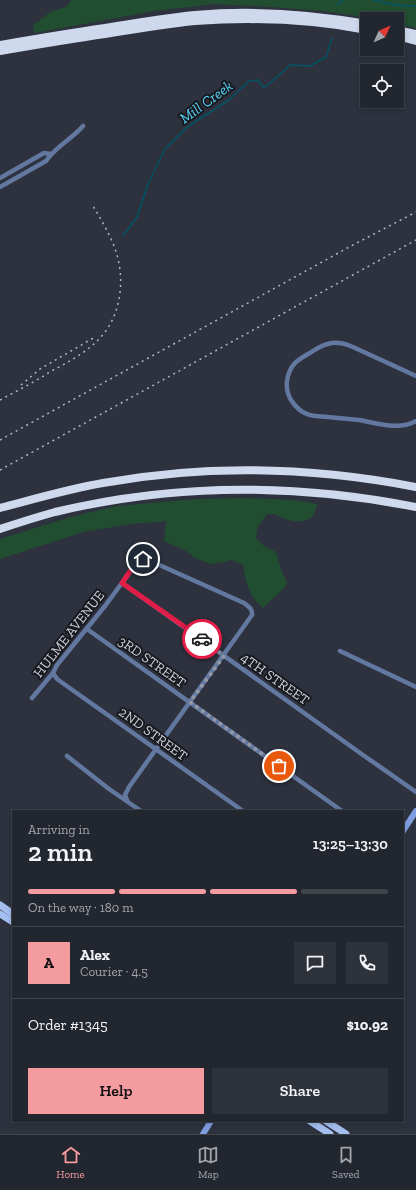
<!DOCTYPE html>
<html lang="en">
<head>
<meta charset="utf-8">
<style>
  :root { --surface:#22262e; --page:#2e323a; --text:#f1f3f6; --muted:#a2a5aa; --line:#3f434a; --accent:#f49b9f }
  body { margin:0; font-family:"Zilla Slab",serif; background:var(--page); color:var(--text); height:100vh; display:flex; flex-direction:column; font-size:15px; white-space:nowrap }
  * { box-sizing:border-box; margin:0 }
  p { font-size:13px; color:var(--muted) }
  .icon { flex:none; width:22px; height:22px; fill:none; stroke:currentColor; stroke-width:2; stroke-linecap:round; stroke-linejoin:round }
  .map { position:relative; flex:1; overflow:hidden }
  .side { position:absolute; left:12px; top:810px; width:392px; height:312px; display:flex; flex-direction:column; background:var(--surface); border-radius:0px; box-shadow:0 2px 6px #0003,0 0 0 1px var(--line) }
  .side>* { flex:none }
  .needle { width:26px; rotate:45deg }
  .fabs { position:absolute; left:360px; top:12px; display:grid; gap:8px }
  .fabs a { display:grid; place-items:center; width:44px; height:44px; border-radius:0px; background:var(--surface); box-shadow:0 2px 6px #0003,0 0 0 1px var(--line); font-size:20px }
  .pin { position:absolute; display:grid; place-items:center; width:34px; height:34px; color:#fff; margin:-17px; border:2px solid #fff; border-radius:50%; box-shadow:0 1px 4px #0007 }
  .courier { position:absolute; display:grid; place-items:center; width:40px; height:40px; margin:-20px; border:3px solid #e11d48; border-radius:50%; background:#fff; color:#222; box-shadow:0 1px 5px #0007 }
  .head em { font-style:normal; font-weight:600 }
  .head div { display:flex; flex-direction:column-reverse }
  .head { display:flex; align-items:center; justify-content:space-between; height:68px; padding:0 16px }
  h1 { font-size:26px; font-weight:600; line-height:30px }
  .bar { display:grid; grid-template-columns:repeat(4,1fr); gap:6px 4px; align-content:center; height:48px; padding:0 16px }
  .bar i { height:5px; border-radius:3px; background:var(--line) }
  .bar .active { background:var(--accent) }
  .bar p { grid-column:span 4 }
  .line { display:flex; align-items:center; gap:10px; padding:0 16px; border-top:1px solid var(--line) }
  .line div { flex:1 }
  .round { display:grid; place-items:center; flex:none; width:42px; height:42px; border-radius:0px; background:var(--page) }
  .button { display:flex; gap:8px; margin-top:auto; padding:8px 16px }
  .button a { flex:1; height:46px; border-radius:0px; background:var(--accent); color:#111; font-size:16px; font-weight:600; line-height:46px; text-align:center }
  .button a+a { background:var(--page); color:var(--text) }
  .dock { display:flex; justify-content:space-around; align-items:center; height:56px; border-top:1px solid var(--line); background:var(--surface); font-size:11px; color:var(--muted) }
  .dock a { display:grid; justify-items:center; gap:2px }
  .dock .active { color:var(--accent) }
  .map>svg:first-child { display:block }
</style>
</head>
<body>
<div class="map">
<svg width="416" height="1134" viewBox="0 0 416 1134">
  <rect width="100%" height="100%" fill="#2d323e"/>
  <g fill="#214e30">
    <path d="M71 0H416V28L397 24V19H376L324 11 270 7 214 4 155 11 34 33 33 25C39 21 44 17 49 13 57 7 66 12 71 0Z"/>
    <path d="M246 498 294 500 317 504C315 522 301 524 285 519 277 516 277 513 267 514L258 526 256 538 265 547 276 552 282 572 287 581 285 587 263 608C247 593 247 585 243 565L232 560 223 562 211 564 195 558 186 551 164 541 166 521 157 522 131 524 83 532 0 559V539L67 518 117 506 196 499Z"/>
  </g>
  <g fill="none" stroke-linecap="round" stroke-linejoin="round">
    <g stroke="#035265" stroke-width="1.5">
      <path d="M373 0C388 4 401 7 416 6"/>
      <polyline points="337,5 343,0"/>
      <polyline points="123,236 137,217 148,184 165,149 187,127 229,100 249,81 258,80 263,87 267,86 290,65 310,66 326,57 332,38"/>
    </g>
    <g stroke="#6378a1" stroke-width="4.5">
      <polyline points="0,178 44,153 51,154"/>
      <path d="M0 187 46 161C55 147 72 139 83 126"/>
      <path d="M416 376 353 347C346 344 340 342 332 343 325 344 319 347 313 351 307 355 300 358 295 363 286 373 284 389 291 400 295 406 301 412 307 414 314 417 321 416 328 417 339 418 349 419 359 420 377 423 399 431 416 421"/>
      <polyline points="122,583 363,755 416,792"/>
      <polyline points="87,629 342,811"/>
      <polyline points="340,651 416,687"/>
      <polyline points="53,673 57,679 64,684 243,811"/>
      <path d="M32 698 53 673 57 665 105 606 135 565 142 559H146L244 603C248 606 253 609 252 615L129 787 125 795 127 800"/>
      <polyline points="67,756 109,789 141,811"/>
    </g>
    <g stroke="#7e9ee0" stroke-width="6">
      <polyline points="403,831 416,811"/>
      <polyline points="203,1134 211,1121"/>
    </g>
    <g stroke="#a4bef0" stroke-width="7">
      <polyline points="0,905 13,914"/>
      <polyline points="0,914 13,922"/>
      <polyline points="310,1121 330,1134"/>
      <polyline points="326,1121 346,1134"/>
    </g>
    <g stroke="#cfd9ed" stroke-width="8">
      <polyline points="397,30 416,34"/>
      <polyline points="397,36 416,41"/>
      <path d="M0 45C35 39 70 33 105 28 135 23 165 18 195 15 252 10 310 14 367 24"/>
      <path d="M0 51C35 45 70 39 105 34 135 29 165 24 195 21 252 17 310 19 367 30"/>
      <path d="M0 508C34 499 68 489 103 483 207 464 312 467 416 487"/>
      <path d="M0 529C18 523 37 517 55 512 175 483 295 483 416 507"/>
    </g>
    <g stroke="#b3b6c0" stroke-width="1.5" stroke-dasharray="2 4" stroke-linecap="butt">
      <polyline points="21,385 40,369 95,337"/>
      <path d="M0 400C17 391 34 382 50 372 68 362 86 353 100 338 120 317 125 283 117 255 112 237 101 220 92 204"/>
      <polyline points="0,440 351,246 416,212"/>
      <polyline points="0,470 416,240"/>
    </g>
  </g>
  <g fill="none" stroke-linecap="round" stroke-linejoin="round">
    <polyline stroke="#9699a3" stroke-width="4" stroke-dasharray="0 7.2" points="202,639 224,656 190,702 279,766"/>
    <path stroke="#e11d48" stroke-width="5" d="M143 559C134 563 128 575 122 583L202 639"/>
  </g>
  <g text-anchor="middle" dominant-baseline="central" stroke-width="4" stroke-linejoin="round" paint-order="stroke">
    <g font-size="14" fill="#ced1da" stroke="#181a20">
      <text transform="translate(69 634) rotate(-52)">HULME AVENUE</text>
      <text transform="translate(152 662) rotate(35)">3RD STREET</text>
      <text transform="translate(275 679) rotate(35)">4TH STREET</text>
      <text transform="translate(153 734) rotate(36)">2ND STREET</text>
    </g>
    <g font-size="15" font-style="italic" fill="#56d5f9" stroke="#181a20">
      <text transform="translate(206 102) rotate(-36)">Mill Creek</text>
    </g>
  </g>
</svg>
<div class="fabs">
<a><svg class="needle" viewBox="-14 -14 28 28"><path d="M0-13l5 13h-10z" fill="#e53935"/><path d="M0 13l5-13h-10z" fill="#a2a5aa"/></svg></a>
<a><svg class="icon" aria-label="locate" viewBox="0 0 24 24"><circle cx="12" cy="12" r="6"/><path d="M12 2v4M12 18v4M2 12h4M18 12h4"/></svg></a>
</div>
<div class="pin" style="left:279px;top:766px;background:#ea580c"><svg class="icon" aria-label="bag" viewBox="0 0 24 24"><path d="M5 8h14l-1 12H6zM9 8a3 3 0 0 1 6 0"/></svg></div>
<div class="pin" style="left:143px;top:559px;background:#1f2937"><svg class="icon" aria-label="home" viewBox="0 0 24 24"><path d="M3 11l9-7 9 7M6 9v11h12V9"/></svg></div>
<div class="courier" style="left:202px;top:639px"><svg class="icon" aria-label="car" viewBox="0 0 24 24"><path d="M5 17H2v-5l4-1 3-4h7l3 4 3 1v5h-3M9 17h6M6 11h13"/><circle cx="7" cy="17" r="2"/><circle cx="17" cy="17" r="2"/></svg></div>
<section class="side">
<div class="head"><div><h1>2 min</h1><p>Arriving in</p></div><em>13:25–13:30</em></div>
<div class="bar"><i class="active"></i><i class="active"></i><i class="active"></i><i></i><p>On the way · 180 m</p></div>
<div class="line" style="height:72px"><b class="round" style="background:var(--accent);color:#111">A</b><div><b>Alex</b><p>Courier · 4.5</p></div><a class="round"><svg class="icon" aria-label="chat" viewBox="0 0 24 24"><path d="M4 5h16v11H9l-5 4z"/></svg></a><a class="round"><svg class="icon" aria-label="phone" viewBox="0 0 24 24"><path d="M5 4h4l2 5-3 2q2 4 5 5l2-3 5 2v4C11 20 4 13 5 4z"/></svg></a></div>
<div class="line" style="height:52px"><div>Order #1345</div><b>$10.92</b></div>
<div class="button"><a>Help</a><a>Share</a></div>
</section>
</div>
<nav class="dock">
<a class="active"><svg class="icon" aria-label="home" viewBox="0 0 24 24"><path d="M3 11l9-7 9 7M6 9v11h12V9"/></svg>Home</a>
<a><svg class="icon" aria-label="map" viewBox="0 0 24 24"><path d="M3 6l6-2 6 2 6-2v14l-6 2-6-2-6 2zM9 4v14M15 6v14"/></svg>Map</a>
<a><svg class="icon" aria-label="saved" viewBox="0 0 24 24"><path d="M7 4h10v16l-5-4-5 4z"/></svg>Saved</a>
</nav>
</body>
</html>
